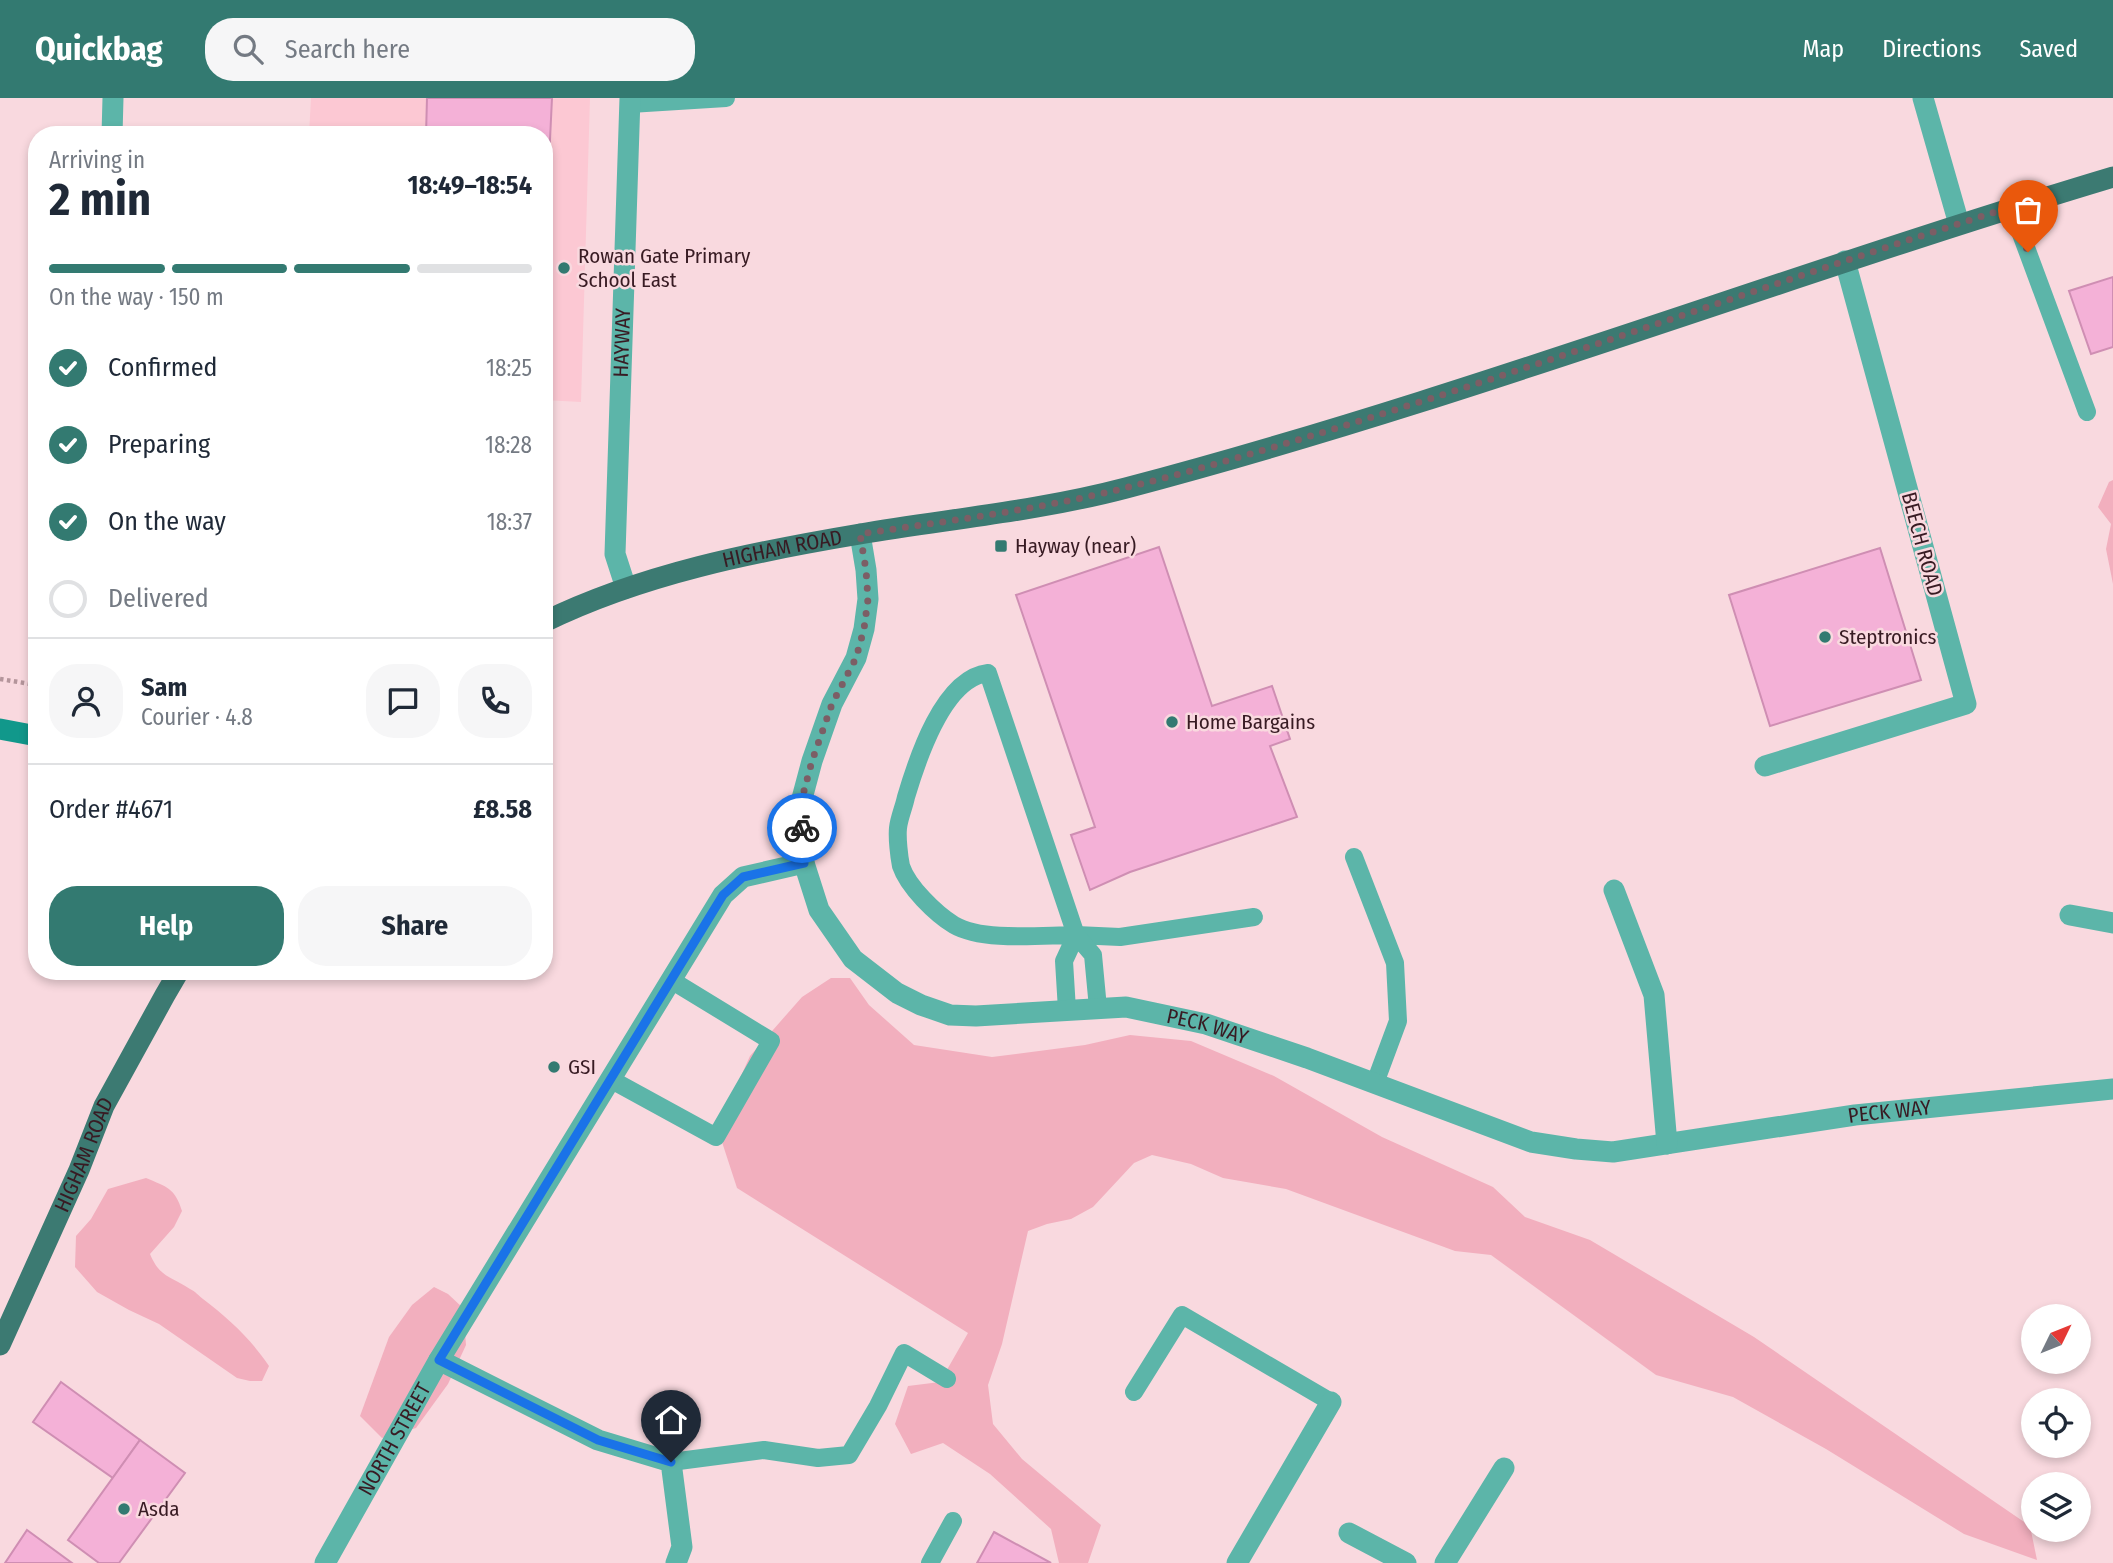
<!DOCTYPE html>
<html lang="en">
<head>
<meta charset="utf-8">
<style>
  :root { --surface:#fff; --page:#f6f6f7; --text:#1f2937; --muted:#747a83; --line:#e0e1e3; --accent:#337a71 }
  body { margin:0; font-family:"Fira Sans Condensed",sans-serif; background:var(--page); color:var(--text); height:100vh; display:flex; flex-direction:column; font-size:26px; white-space:nowrap }
  * { box-sizing:border-box; margin:0 }
  p { font-size:23px; color:var(--muted) }
  .icon { flex:none; width:38px; height:38px; fill:none; stroke:currentColor; stroke-width:2; stroke-linecap:round; stroke-linejoin:round }
  .map { position:relative; flex:1; overflow:hidden }
  .drawer { position:absolute; left:28px; top:28px; width:525px; height:854px; display:flex; flex-direction:column; background:var(--surface); border-radius:28px; box-shadow:0 4px 10px #0003 }
  .drawer>* { flex:none }
  .needle { width:46px; rotate:47deg }
  .tools { position:absolute; left:2021px; top:1206px; display:grid; gap:14px }
  .tools a { display:grid; place-items:center; width:70px; height:70px; border-radius:50%; background:var(--surface); box-shadow:0 4px 10px #0003; font-size:35px }
  .pin { position:absolute; display:grid; place-items:center; width:60px; height:60px; color:#fff; margin:-72px -30px; border-radius:50% 50% 50% 0; rotate:-45deg; box-shadow:0 0 7px #0007 }
  .pin .icon { rotate:45deg }
  .courier { position:absolute; display:grid; place-items:center; width:70px; height:70px; margin:-35px; border:5px solid #1a73e8; border-radius:50%; background:#fff; color:#222; box-shadow:0 2px 9px #0007 }
  .head em { font-style:normal; font-weight:700 }
  .head div { display:flex; flex-direction:column-reverse }
  .head { display:flex; align-items:center; justify-content:space-between; height:119px; padding:0 21px }
  h1 { font-size:46px; font-weight:700; line-height:52px }
  .bar { display:grid; grid-template-columns:repeat(4,1fr); gap:10px 7px; align-content:center; height:84px; padding:0 21px }
  .bar i { height:9px; border-radius:5px; background:var(--line) }
  .bar .active { background:var(--accent) }
  .bar p { grid-column:span 4 }
  .line { display:flex; align-items:center; gap:18px; padding:0 21px; border-top:2px solid var(--line) }
  .line div { flex:1 }
  .round { display:grid; place-items:center; flex:none; width:74px; height:74px; border-radius:28px; background:var(--page) }
  ol { padding:0 21px; list-style:none }
  li { display:flex; align-items:center; gap:21px; height:77px }
  li p { margin-inline-start:auto }
  li .icon { padding:7px; border-radius:50%; background:var(--accent); color:#fff; stroke-width:4 }
  li:last-child { color:var(--muted) }
  li i { width:38px; height:38px; border:4px solid var(--line); border-radius:50% }
  .button { display:flex; gap:14px; margin-top:auto; padding:14px 21px }
  .button a { flex:1; height:80px; border-radius:28px; background:var(--accent); color:#fff; font-size:28px; font-weight:700; line-height:80px; text-align:center }
  .button a+a { background:var(--page); color:var(--text) }
  header { display:flex; align-items:center; gap:42px; box-sizing:border-box; height:98px; padding:0 35px; background:var(--accent); color:#fff }
  header strong { font-size:33px }
  nav { display:flex; gap:38px; margin-inline-start:auto; font-size:24px }
  .search { width:490px; height:63px; background:var(--page); display:flex; align-items:center; gap:18px; box-sizing:border-box; padding:0 24px; border-radius:28px; color:var(--muted); font-size:26px }
  .map>svg:first-child { display:block }
</style>
</head>
<body>
<header>
<strong>Quickbag</strong>
<div class="search"><svg class="icon" aria-label="search" viewBox="0 0 24 24"><circle cx="10" cy="10" r="6"/><path d="M15 15l6 6"/></svg>Search here</div>
<nav><a>Map</a><a>Directions</a><a>Saved</a></nav>
</header>
<div class="map">
<svg width="2113" height="1465" viewBox="0 0 2113 1465">
  <rect width="100%" height="100%" fill="#f9d9df"/>
  <polygon fill="#fcc8d3" points="311,0 590,0 581,304 544,302 544,37 309,37"/>
  <g fill="#f2afbe">
    <polygon points="2113,382 2113,486 2106,451 2111,426 2098,409 2109,384"/>
    <polygon points="831,880 850,880 869,907 914,947 992,959 1085,947 1130,937 1191,943 1274,978 1382,1039 1493,1089 1525,1119 1590,1142 1754,1239 2030,1428 2037,1462 1964,1436 1826,1351 1733,1299 1656,1277 1491,1157 1455,1153 1286,1091 1223,1080 1191,1066 1152,1057 1134,1065 1093,1109 1071,1121 1047,1126 1028,1133 1002,1246 988,1287 993,1326 1022,1361 1101,1427 1088,1465 1059,1465 1051,1431 990,1376 943,1345 911,1356 895,1326 908,1288 940,1284 968,1235 737,1090 722,1044 727,1009 750,958 802,899"/>
    <path d="M146 1080C167 1089 175 1090 182 1113L174 1129 150 1156C160 1180 171 1178 190 1191 195 1193 199 1198 203 1201 229 1221 250 1240 269 1268L262 1283H250L237 1280 159 1226 129 1212 97 1194 75 1169 76 1138 91 1121 108 1091Z"/>
    <polygon points="434,1189 448,1196 463,1210 466,1247 448,1286 416,1330 382,1340 360,1318 389,1239 412,1207"/>
  </g>
  <g fill="#f4b1d7" stroke="#cf8eb3" stroke-width="2">
    <polygon points="427,0 552,0 544,167 544,37 426,37"/>
    <polygon points="2113,179 2113,249 2091,256 2069,193"/>
    <polygon points="544,198 548,198 545,289 544,289"/>
    <polygon points="1159,449 1212,608 1272,588 1290,641 1270,648 1297,719 1130,774 1090,792 1071,737 1095,729 1016,497"/>
    <polygon points="1880,450 1921,582 1770,628 1729,497"/>
    <polygon points="61,1284 140,1342 113,1380 33,1324"/>
    <polygon points="140,1342 185,1375 119,1465 99,1465 68,1442"/>
    <polygon points="27,1432 72,1465 5,1465"/>
    <polygon points="994,1434 1051,1465 977,1465"/>
  </g>
  <g fill="none" stroke-linecap="round" stroke-linejoin="round">
    <polyline stroke="#b4959b" stroke-width="4.5" stroke-dasharray="3.5 3.5" stroke-linecap="butt" points="0,581 37,587"/>
    <g stroke="#5cb5a9" stroke-width="18">
      <polyline points="630,6 726,0"/>
      <polyline points="2011,109 2087,314"/>
      <polyline points="1354,759 1395,865 1398,923 1375,985"/>
      <polyline points="1076,837 1120,839 1254,819"/>
      <path d="M1067 912 1064 863 1076 837C1043 837 983 844 954 827 936 816 908 789 901 768 899 758 897 740 898 730 899 720 904 709 906 699 917 662 943 580 988 575L1076 837 1093 857 1098 910"/>
      <polyline points="610,981 716,1039 771,943 671,882"/>
      <polyline points="1134,1294 1182,1217 1331,1304"/>
      <polyline points="671,1364 764,1352 818,1360 849,1357 878,1308 904,1255 947,1281"/>
      <polyline points="930,1465 953,1423"/>
    </g>
    <g stroke="#5cb5a9" stroke-width="21">
      <polyline points="1923,0 1959,126"/>
      <polyline points="112,37 113,0"/>
      <path id="s1" d="M860 436 866 472 868 501 864 531 856 560 832 606 812 663 800 708 804 765 819 812 853 861 897 895 921 907 950 917 976 918 1126 909 1206 926 1307 960 1531 1044 1576 1051 1613 1054 1855 1017 2113 991"/>
      <path id="s2" d="M626 490 615 456 630 0"/>
      <polyline points="1765,668 1966,606 1845,163"/>
      <polyline points="1614,792 1654,897 1667,1046"/>
      <polyline points="2070,817 2113,825"/>
      <polyline points="439,1262 598,1342 671,1364 682,1449 676,1465"/>
      <polyline points="1349,1435 1406,1465"/>
      <path id="s3" d="M325 1465 439 1262 723 797 743 779 804 765"/>
      <polyline points="1237,1465 1331,1304"/>
      <polyline points="1445,1465 1504,1370"/>
    </g>
    <polyline stroke="#11988b" stroke-width="21" points="0,631 37,638"/>
    <g stroke="#3c7a72" stroke-width="21">
      <path id="s4" d="M544 524C642 476 753 454 860 436 949 421 1039 413 1126 390 1460 302 1783 178 2113 79"/>
      <path id="s5" d="M0 1247 79 1072 104 1008 165 897 179 873"/>
    </g>
  </g>
  <g fill="none" stroke-linecap="round" stroke-linejoin="round">
    <path stroke="#7c5e65" stroke-width="7" stroke-dasharray="0 12.6" d="M802 730 800 708 812 663 832 606 856 560 864 531 868 501 866 472 860 436C947 423 1035 412 1121 391 1230 364 1338 330 1445 296 1634 235 1822 169 2011 109L2028 154"/>
    <polyline stroke="#1a73e8" stroke-width="9" points="671,1364 598,1342 439,1262 723,797 743,779 804,765 802,730"/>
  </g>
  <g fill="#337a71" stroke="#f9d9df" stroke-width="2.5">
    <circle cx="564" cy="170" r="7"/>
    <rect x="994" y="441" width="14" height="14" rx="3.5"/>
    <circle cx="1825" cy="539" r="7"/>
    <circle cx="1172" cy="624" r="7"/>
    <circle cx="554" cy="969" r="7"/>
    <circle cx="124" cy="1411" r="7"/>
  </g>
  <g text-anchor="middle" dominant-baseline="central" stroke-width="5" stroke-linejoin="round" paint-order="stroke">
    <g font-size="21" fill="#381b23" stroke="#f9d9df" text-anchor="start">
      <text x="578" y="158">Rowan Gate Primary<tspan x="578" dy="24">School East</tspan></text>
      <text x="1015" y="448">Hayway (near)</text>
      <text x="1839" y="539">Steptronics</text>
      <text x="1186" y="624">Home Bargains</text>
      <text x="568" y="969">GSI</text>
      <text x="138" y="1411">Asda</text>
    </g>
    <g font-size="21" fill="#381b23" stroke="#f9d9df">
      <text stroke="none"><textPath href="#s2" startOffset="247">HAYWAY</textPath></text>
      <text transform="translate(1922 446) rotate(75)">BEECH ROAD</text>
      <text stroke="none"><textPath href="#s4" startOffset="250">HIGHAM ROAD</textPath></text>
      <text stroke="none"><textPath href="#s1" startOffset="824">PECK WAY</textPath></text>
      <text stroke="none"><textPath href="#s1" startOffset="1530">PECK WAY</textPath></text>
      <text stroke="none"><textPath href="#s5" startOffset="208">HIGHAM ROAD</textPath></text>
      <text stroke="none"><textPath href="#s3" startOffset="142">NORTH STREET</textPath></text>
    </g>
  </g>
</svg>
<div class="tools">
<a><svg class="needle" viewBox="-14 -14 28 28"><path d="M0-13l5 13h-10z" fill="#e53935"/><path d="M0 13l5-13h-10z" fill="#747a83"/></svg></a>
<a><svg class="icon" aria-label="locate" viewBox="0 0 24 24"><circle cx="12" cy="12" r="6"/><path d="M12 2v4M12 18v4M2 12h4M18 12h4"/></svg></a>
<a><svg class="icon" aria-label="layers" viewBox="0 0 24 24"><path d="M12 4l9 5-9 5-9-5zM3 14l9 5 9-5"/></svg></a>
</div>
<div class="pin" style="left:2028px;top:154px;background:#ea580c"><svg class="icon" aria-label="bag" viewBox="0 0 24 24"><path d="M5 8h14l-1 12H6zM9 8a3 3 0 0 1 6 0"/></svg></div>
<div class="pin" style="left:671px;top:1364px;background:#1f2937"><svg class="icon" aria-label="home" viewBox="0 0 24 24"><path d="M3 11l9-7 9 7M6 9v11h12V9"/></svg></div>
<div class="courier" style="left:802px;top:730px"><svg class="icon" aria-label="bike" viewBox="0 0 24 24"><circle cx="6" cy="16" r="4"/><circle cx="18" cy="16" r="4"/><path d="M6 16l4-8h5l3 8M10 8l3 8H6M13 5h3"/></svg></div>
<section class="drawer">
<div class="head"><div><h1>2 min</h1><p>Arriving in</p></div><em>18:49–18:54</em></div>
<div class="bar"><i class="active"></i><i class="active"></i><i class="active"></i><i></i><p>On the way · 150 m</p></div>
<ol>
<li><svg class="icon" aria-label="check" viewBox="0 0 24 24"><path d="M5 12l5 5 9-10"/></svg>Confirmed<p>18:25</p></li>
<li><svg class="icon" aria-label="check" viewBox="0 0 24 24"><path d="M5 12l5 5 9-10"/></svg>Preparing<p>18:28</p></li>
<li><svg class="icon" aria-label="check" viewBox="0 0 24 24"><path d="M5 12l5 5 9-10"/></svg>On the way<p>18:37</p></li>
<li><i></i>Delivered</li>
</ol>
<div class="line" style="height:126px"><a class="round"><svg class="icon" aria-label="person" viewBox="0 0 24 24"><circle cx="12" cy="8" r="4"/><path d="M4 21q1-7 8-7t8 7"/></svg></a><div><b>Sam</b><p>Courier · 4.8</p></div><a class="round"><svg class="icon" aria-label="chat" viewBox="0 0 24 24"><path d="M4 5h16v11H9l-5 4z"/></svg></a><a class="round"><svg class="icon" aria-label="phone" viewBox="0 0 24 24"><path d="M5 4h4l2 5-3 2q2 4 5 5l2-3 5 2v4C11 20 4 13 5 4z"/></svg></a></div>
<div class="line" style="height:91px"><div>Order #4671</div><b>£8.58</b></div>
<div class="button"><a>Help</a><a>Share</a></div>
</section>
</div>
</body>
</html>
